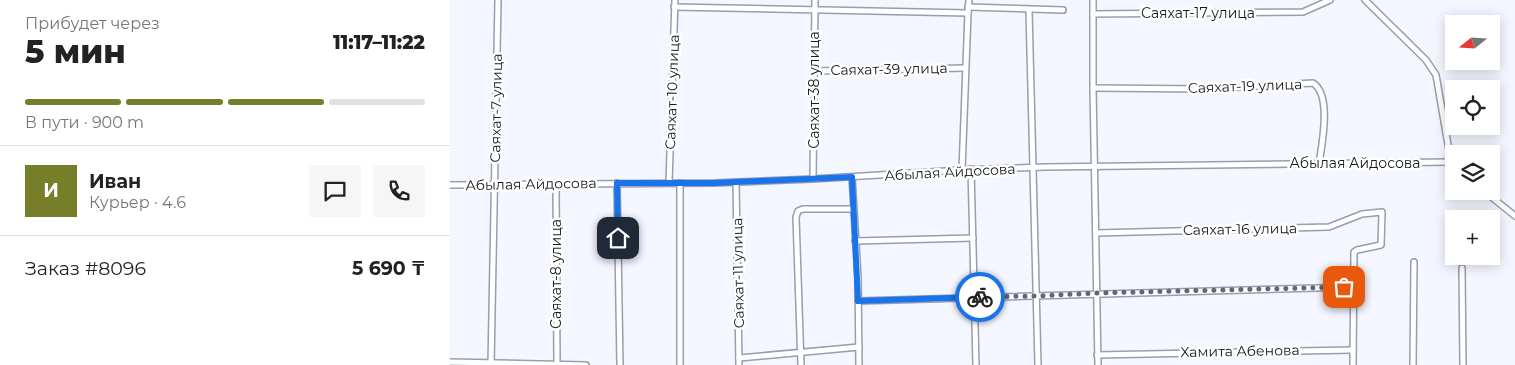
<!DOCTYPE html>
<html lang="ru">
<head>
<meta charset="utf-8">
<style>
  :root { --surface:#fff; --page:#f6f6f6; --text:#222; --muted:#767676; --line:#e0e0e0; --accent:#767e29 }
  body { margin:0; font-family:Montserrat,sans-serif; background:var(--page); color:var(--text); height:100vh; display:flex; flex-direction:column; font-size:19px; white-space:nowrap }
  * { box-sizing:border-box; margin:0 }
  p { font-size:16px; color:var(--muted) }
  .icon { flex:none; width:28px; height:28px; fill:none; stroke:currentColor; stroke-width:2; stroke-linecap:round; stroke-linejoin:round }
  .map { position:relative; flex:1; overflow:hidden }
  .panel { display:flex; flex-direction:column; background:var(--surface); width:450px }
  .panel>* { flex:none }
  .needle { width:32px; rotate:252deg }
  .buttons { position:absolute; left:995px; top:15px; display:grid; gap:10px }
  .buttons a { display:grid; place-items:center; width:55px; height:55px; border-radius:0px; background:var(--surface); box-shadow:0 2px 12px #0003; font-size:25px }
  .pin { position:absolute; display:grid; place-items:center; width:42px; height:42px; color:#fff; margin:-21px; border-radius:10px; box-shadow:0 2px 8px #0006 }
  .courier { position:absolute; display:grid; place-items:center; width:50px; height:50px; margin:-25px; border:4px solid #1a73e8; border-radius:50%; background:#fff; color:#222; box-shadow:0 1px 6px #0007 }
  .summary em { font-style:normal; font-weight:800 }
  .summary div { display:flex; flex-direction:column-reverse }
  .summary { display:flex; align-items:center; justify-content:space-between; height:85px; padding:0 25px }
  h1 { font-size:32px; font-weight:800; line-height:38px }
  .bar { display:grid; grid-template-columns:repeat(4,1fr); gap:8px 5px; align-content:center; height:60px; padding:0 25px }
  .bar i { height:6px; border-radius:4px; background:var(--line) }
  .bar .current { background:var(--accent) }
  .bar p { grid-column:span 4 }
  .line { display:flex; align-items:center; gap:12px; padding:0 25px; border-top:1px solid var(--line) }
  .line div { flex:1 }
  .round { display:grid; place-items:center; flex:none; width:52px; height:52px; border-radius:0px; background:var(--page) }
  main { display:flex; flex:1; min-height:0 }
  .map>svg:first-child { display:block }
</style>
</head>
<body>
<main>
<section class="panel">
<div class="summary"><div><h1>5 мин</h1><p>Прибудет через</p></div><em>11:17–11:22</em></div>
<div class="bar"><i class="current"></i><i class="current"></i><i class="current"></i><i></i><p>В пути · 900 m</p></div>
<div class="line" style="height:90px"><b class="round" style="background:var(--accent);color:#fff">И</b><div><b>Иван</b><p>Курьер · 4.6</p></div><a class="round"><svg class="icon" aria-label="chat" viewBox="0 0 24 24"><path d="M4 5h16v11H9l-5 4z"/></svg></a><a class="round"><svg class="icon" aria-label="phone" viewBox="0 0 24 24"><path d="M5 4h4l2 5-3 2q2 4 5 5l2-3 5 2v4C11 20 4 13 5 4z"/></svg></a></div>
<div class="line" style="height:65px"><div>Заказ #8096</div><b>5 690 ₸</b></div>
</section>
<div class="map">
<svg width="1065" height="365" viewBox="0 0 1065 365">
  <rect width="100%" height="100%" fill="#f4f7ff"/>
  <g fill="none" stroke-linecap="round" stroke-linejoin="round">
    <g stroke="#989db0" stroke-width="8">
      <g id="minor">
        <polyline points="643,0 643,88 648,365"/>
        <polyline points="915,0 976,60 986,75 1001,162 1004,165"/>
        <polyline points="224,7 518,13 519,0"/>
        <polyline points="518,7 613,10"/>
        <polyline points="579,11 588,365"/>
        <polyline points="643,14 853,12 880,0"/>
        <polyline points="364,71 515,68"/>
        <path d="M643 88 754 89 863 83C882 95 872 144 869 164"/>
        <polyline points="521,169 526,365"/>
        <polyline points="512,170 518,13"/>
        <polyline points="402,177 408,277 409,365"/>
        <polyline points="363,179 365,0"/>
        <polyline points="286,182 289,365"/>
        <polyline points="106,183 107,365"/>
        <polyline points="167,183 170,365"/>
        <polyline points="219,183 225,0"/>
        <polyline points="0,185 264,183 363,179 512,170 595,167 1001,162"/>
        <polyline points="1034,191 1065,216"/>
        <polyline points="646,233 879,227 912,214 932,212 931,245 907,250 904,252 903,365"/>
        <polyline points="405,241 523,238"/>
        <polyline points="1012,268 1013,365"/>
        <polyline points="408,301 904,287"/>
        <polyline points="647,355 903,350"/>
        <polyline points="289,358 409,347"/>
        <polyline points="0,362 136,365"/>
        <polyline points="41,365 48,0"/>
        <polyline points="230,365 230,183"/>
        <polyline points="351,365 346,217 348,211 353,209 403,209"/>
        <polyline points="963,365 964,262"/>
      </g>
    </g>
    <use href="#minor" stroke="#fff" stroke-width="5"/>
  </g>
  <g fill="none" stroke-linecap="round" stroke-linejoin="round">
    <polyline stroke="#65676f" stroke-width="5" stroke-dasharray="0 9" points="530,297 586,296 647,293 894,287"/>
    <polyline stroke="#1a73e8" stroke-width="6" points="168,238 167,183 264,183 402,177 408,301 530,297"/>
  </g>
  <g text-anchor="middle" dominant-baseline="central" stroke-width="5" stroke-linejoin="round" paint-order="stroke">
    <g font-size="14" fill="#181a21" stroke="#fff">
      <text x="748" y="13">Саяхат-17 улица</text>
      <text transform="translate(439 69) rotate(-1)">Саяхат-39 улица</text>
      <text transform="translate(795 86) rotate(-2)">Саяхат-19 улица</text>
      <text transform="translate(364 90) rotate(-90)">Саяхат-38 улица</text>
      <text transform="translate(222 92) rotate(-88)">Саяхат-10 улица</text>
      <text transform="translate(46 108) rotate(-89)">Саяхат-7 улица</text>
      <text x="905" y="163">Абылая Айдосова</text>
      <text transform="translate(500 172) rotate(-3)">Абылая Айдосова</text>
      <text transform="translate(81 184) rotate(-1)">Абылая Айдосова</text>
      <text transform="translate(790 229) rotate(-1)">Саяхат-16 улица</text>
      <text transform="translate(288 273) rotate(-91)">Саяхат-11 улица</text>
      <text transform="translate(106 274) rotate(-90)">Саяхат-8 улица</text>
      <text transform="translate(790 351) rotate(-1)">Хамита Абенова</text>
    </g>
  </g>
</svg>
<div class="buttons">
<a><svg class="needle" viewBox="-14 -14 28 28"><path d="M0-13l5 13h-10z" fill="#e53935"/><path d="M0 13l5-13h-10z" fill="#767676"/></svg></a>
<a><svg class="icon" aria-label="locate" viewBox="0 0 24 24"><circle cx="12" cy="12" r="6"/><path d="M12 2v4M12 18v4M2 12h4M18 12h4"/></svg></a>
<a><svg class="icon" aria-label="layers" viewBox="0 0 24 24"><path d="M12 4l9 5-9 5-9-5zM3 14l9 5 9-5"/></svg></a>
<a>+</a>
</div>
<div class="pin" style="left:894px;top:287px;background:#ea580c"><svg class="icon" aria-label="bag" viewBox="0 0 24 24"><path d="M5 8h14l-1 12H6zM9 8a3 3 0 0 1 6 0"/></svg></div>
<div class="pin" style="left:168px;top:238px;background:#1f2937"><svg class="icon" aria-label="home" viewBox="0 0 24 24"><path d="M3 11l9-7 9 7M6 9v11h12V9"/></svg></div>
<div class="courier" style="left:530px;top:297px"><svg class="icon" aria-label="bike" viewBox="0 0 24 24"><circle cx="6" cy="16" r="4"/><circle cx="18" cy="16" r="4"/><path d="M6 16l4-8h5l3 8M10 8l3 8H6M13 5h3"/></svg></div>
</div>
</main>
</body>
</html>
